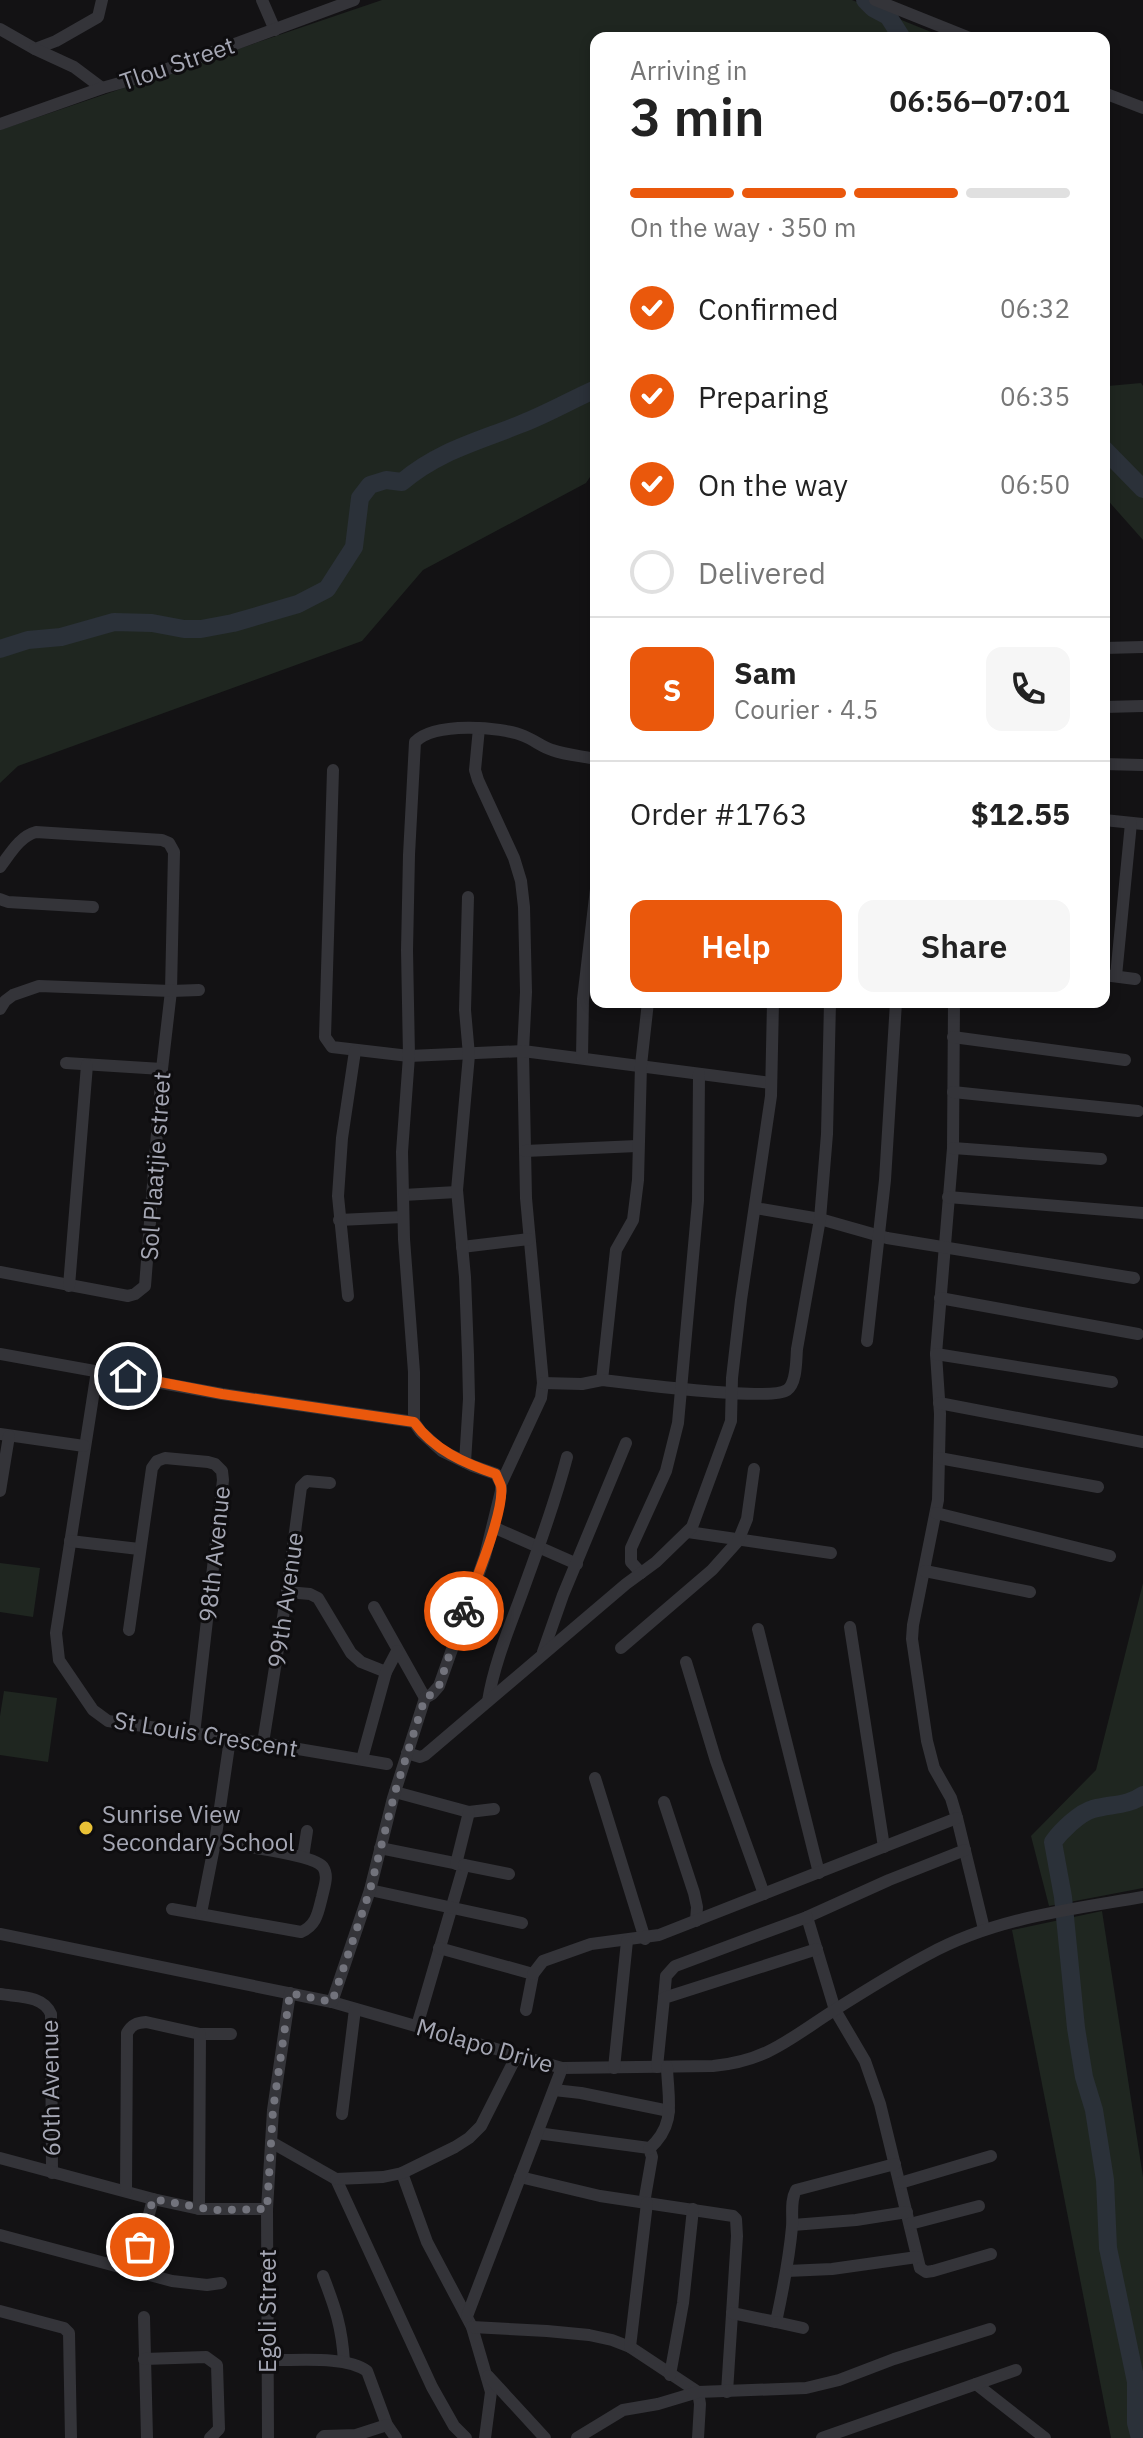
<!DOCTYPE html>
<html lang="en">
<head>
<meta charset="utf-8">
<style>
  :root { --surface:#fff; --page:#f6f6f6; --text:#222; --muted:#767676; --line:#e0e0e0; --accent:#ea580c }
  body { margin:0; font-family:"IBM Plex Sans",sans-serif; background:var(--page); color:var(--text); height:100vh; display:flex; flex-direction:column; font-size:30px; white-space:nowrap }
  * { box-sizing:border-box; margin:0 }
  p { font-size:26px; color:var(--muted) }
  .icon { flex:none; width:44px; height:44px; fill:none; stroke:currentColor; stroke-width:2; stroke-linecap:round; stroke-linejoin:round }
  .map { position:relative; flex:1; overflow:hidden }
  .drawer { position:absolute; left:590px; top:32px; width:520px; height:976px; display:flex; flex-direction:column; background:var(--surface); border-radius:16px; box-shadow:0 4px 12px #0003 }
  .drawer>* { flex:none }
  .pin { position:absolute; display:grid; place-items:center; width:68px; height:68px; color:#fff; margin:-34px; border:4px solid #fff; border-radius:50%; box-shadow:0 2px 8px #0007 }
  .courier { position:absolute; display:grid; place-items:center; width:80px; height:80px; margin:-40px; border:6px solid #ea580c; border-radius:50%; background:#fff; color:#222; box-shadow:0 2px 10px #0007 }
  .head em { font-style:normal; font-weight:600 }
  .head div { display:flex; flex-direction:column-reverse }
  .head { display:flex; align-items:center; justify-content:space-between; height:136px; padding:0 40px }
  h1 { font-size:52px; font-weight:600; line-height:60px }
  .bar { display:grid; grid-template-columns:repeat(4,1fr); gap:12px 8px; align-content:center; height:96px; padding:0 40px }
  .bar i { height:10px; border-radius:6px; background:var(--line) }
  .bar .on { background:var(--accent) }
  .bar p { grid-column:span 4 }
  .line { display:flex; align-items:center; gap:20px; padding:0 40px; border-top:2px solid var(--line) }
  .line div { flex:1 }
  .round { display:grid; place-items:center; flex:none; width:84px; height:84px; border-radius:16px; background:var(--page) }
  ol { padding:0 40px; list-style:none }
  li { display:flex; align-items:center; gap:24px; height:88px }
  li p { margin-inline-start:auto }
  li .icon { padding:8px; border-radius:50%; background:var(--accent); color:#fff; stroke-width:4 }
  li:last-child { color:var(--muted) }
  li i { width:44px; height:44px; border:4px solid var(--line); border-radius:50% }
  .primary-button { display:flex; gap:16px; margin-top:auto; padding:16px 40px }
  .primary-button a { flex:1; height:92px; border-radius:16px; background:var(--accent); color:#fff; font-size:32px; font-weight:600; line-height:92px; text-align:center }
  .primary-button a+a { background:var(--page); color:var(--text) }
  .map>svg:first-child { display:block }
</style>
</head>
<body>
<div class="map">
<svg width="1143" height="2438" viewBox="0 0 1143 2438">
  <rect width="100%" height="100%" fill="#131214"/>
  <g fill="#1f2620">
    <polygon points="382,0 852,0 946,38 596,38 596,468 586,483 423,570 362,641 18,766 0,783 0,130"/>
    <polygon points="1104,381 1108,386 1141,383 1143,386 1143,540 1104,496"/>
    <polygon points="0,1563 40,1568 33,1617 0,1612"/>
    <polygon points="1143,1583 1143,1888 1049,1906 1031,1836 1096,1770"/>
    <polygon points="4,1691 57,1698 48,1762 0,1755 0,1716"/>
    <polygon points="1102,1911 1143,2177 1143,2438 1111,2438 1012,1930"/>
  </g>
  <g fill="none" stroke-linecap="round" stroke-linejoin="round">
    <g stroke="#2b3139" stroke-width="18">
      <polyline points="865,0 873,8 888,16 902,38"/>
      <polyline points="1104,449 1143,489"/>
      <path d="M0 649 28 640 61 637 114 622 152 623 184 629H201L233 623 298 604 327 589 354 547 360 498 370 485 386 480 402 482C438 451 479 441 521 424 547 414 571 400 596 389"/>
      <path d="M1140 2438 1136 2423V2382L1108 2248 1105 2180 1094 2110 1084 2077 1076 2028 1063 1897 1053 1842C1061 1831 1079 1813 1093 1809 1110 1804 1128 1806 1143 1795"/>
    </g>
    <g stroke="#343439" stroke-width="12">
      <polyline points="262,0 275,30"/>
      <polyline points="875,0 970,38"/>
      <polyline points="0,29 35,49 56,41 98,17 102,0"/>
      <polyline points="35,49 74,67 102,88"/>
      <polyline points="1104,93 1143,108"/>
      <polyline points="0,124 102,88 162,71 354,0"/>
      <polyline points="1104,648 1143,647"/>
      <polyline points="1104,707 1143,706"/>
      <polyline points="479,728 475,770 478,780 514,858 521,881 524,907 526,992 523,1051 526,1198 543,1383 541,1398 501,1484"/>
      <polyline points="1104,764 1142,765"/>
      <polyline points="333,770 325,1037 332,1047 409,1056 523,1051 771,1083"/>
      <polyline points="1104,820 1143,824"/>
      <path d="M0 867C10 854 20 836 36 832L162 840 169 843 174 852 171 991 162 1069 145 1286 135 1294 128 1296 0 1272"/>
      <polyline points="0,899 8,902 93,907"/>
      <polyline points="1104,975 1135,979"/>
      <polyline points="1116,976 1131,823"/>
      <polyline points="954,1002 953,1148 936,1354 940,1414 938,1500 913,1625 912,1639 927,1741 934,1768 951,1798 957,1818 984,1929"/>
      <polyline points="0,1009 5,1001 13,995 39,986 171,991 199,990"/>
      <polyline points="953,1037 1125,1060"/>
      <polyline points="582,1058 583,999 596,889"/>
      <polyline points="66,1063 162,1069"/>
      <polyline points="953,1092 1138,1111"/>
      <polyline points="953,1148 1101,1159"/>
      <polyline points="525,1151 637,1146"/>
      <polyline points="403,1195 457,1192"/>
      <polyline points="948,1197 1143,1213"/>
      <polyline points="755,1208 820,1219 887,1238 1134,1278"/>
      <polyline points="339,1220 403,1217"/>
      <polyline points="462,1247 529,1239"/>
      <polyline points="69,1286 87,1065"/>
      <polyline points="348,1296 338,1196 342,1138 355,1051"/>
      <polyline points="940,1298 1138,1334"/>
      <polyline points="867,1341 885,1180 896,1002"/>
      <polyline points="0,1354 222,1394 414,1422"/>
      <polyline points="936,1354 1112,1382"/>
      <polyline points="97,1371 56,1633 59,1660 93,1710 108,1721 263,1743 387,1764"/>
      <polyline points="602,1380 616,1250 633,1220 638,1180 641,1065 648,1002"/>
      <path d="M543 1383 582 1384 602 1380C630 1383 770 1402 787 1390 797 1383 796 1360 797 1349L820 1219 827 1134 830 1002"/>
      <polyline points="939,1403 1143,1442"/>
      <polyline points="0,1434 84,1446"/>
      <polyline points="939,1458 1098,1487"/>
      <polyline points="465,1462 469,1399 468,1355 465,1277 457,1190 469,1055 465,1010 468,897"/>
      <polyline points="0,1491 9,1436"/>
      <polyline points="936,1513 1110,1556"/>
      <polyline points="493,1527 577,1564"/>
      <polyline points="688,1532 831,1553"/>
      <polyline points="70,1541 139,1549"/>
      <polyline points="925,1571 1030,1592"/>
      <polyline points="641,1573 631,1562 631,1548 666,1471 678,1423 698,1201 699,1074"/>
      <polyline points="287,1592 310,1594 318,1598 351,1653 361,1662 386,1672"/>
      <polyline points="374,1607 425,1698"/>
      <polyline points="850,1627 884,1847"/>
      <polyline points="758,1629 819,1873"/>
      <polyline points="129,1630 152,1468 157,1461 165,1458 208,1462 215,1464 222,1471 223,1480 194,1734"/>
      <polyline points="621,1648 712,1570 738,1541 747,1519 754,1469"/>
      <polyline points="543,1652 563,1595 626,1443"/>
      <polyline points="686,1662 716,1761 764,1894"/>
      <path d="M488 1701C495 1659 512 1622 526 1582 541 1541 556 1499 567 1457"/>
      <polyline points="263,1743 287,1592 301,1487 307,1481 330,1483"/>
      <polyline points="407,1753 420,1757 425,1755 626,1584 656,1562 692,1527 731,1421 732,1378 741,1300 771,1096 773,1002"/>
      <polyline points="362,1759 386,1672 397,1651"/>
      <polyline points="595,1778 645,1939"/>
      <polyline points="395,1792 469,1812 494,1809"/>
      <polyline points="664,1802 694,1893 697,1907 696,1921"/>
      <polyline points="380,1848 464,1865 417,2026"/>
      <polyline points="965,1850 889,1880 807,1917 835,2010 865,2061 880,2104 920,2268 926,2272 933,2271 991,2254"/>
      <polyline points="303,1857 307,1831"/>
      <polyline points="456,1864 469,1812"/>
      <polyline points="464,1865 509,1874"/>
      <polyline points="370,1890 522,1923"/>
      <path d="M172 1909 301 1932C317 1925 318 1912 322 1897 324 1887 329 1876 323 1867 313 1854 235 1845 215 1842"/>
      <polyline points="201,1913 215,1842 230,1739"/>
      <path d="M0 1934 332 2002 562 2068 713 2066C767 2061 789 2039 833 2011 863 1992 895 1972 927 1955 994 1918 1068 1910 1143 1897"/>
      <polyline points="439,1948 533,1974 526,2010"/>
      <polyline points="533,1974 543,1961 591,1944 659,1935 957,1818"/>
      <path d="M0 1994C18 1997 43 1995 51 2014L52 2173"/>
      <polyline points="664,1998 666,1976 675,1966 807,1917"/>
      <path d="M332 2002 370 1890 393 1798 425 1698 432 1694 439 1686 485 1556 501 1491V1484L496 1474 473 1466 442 1451 421 1432 414 1422V1372L404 1239 402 1152 409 1056 407 950 409 855 415 742C434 722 500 726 524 736 534 740 542 747 552 750 566 755 582 756 596 759"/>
      <polyline points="657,2067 664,1998 817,1949"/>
      <polyline points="614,2068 627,1941"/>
      <polyline points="554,2090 581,2093 669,2111"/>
      <polyline points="342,2114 355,2009"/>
      <polyline points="537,2133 649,2148 652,2157 644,2203"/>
      <polyline points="271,2142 336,2179 432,2387 454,2426 466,2438"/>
      <path d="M649 2149C677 2124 668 2101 667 2067"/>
      <polyline points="0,2158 153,2199 199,2209 267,2209"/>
      <polyline points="402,2173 427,2242 472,2327 491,2392 485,2438"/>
      <polyline points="520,2177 600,2196 733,2216 736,2219 737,2236 727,2392"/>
      <polyline points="336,2179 383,2177 402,2173 455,2147 469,2138 481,2126 517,2055"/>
      <polyline points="900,2183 991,2156"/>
      <path d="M126 2191 127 2033C132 2024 137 2023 146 2022L200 2034H231"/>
      <polyline points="199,2209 200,2034"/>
      <polyline points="910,2224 979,2206"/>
      <polyline points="793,2225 856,2220 907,2212"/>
      <polyline points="0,2235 172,2281 207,2285 221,2283"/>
      <polyline points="134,2271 153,2199"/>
      <polyline points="787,2271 832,2269 917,2257"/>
      <path d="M323 2276C335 2307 342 2327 344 2362"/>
      <polyline points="0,2311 64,2328 69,2333 71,2438"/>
      <path d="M732 2313 776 2322C783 2290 789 2259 792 2227 793 2214 790 2201 796 2190L895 2164"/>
      <polyline points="467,2316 562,2068"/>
      <polyline points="144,2317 147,2438"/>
      <polyline points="776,2322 803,2328"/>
      <polyline points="472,2327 547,2331 589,2335 612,2340 630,2347 698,2392 700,2404 698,2438"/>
      <polyline points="630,2347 647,2203"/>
      <polyline points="144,2359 206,2357 217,2365 219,2429 210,2438"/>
      <path d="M268 2360C295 2361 345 2355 367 2371L387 2425 396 2438"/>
      <polyline points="670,2375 683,2303 693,2209"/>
      <polyline points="488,2376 545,2438"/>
      <polyline points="976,2384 1045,2438"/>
      <polyline points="268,2438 267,2209 273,2110 290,1993"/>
      <polyline points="322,2438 324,2436 356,2435 387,2425"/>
      <polyline points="577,2438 623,2410 658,2404 698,2392 806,2388 839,2380 894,2359 990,2329"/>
      <polyline points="822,2438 1016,2370"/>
    </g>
  </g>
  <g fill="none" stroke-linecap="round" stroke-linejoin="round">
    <polyline stroke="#72737c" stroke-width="8" stroke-dasharray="0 14.4" points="140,2247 153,2199 213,2210 267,2209 273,2110 290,1993 332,2002 370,1890 395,1792 425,1698 432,1694 439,1686 464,1611"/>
    <path stroke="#ea580c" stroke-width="10" d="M128 1376 222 1394 414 1422C434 1450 464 1463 496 1474 497 1477 500 1483 501 1486 505 1511 474 1585 464 1611"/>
  </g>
  <circle fill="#e9c136" stroke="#0e0d0f" stroke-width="3" cx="86" cy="1828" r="8"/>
  <g text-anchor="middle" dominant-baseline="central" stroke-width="6" stroke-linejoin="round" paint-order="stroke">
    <g font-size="24" fill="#a5a7b4" stroke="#0e0d0f">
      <text transform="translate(177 63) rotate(-19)">Tlou Street</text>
      <text transform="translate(155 1166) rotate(-86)">Sol Plaatjie street</text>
      <text transform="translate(214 1554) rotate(-84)">98th Avenue</text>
      <text transform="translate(285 1600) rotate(-82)">99th Avenue</text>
      <text transform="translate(206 1734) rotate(9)">St Louis Crescent</text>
      <text transform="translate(485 2045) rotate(16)">Molapo Drive</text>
      <text transform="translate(50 2088) rotate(-91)">60th Avenue</text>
      <text transform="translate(267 2311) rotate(-90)">Egoli Street</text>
    </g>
    <g font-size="24" fill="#a5a7b4" stroke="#0e0d0f" text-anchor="start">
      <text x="102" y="1814">Sunrise View<tspan x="102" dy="28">Secondary School</tspan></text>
    </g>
  </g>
</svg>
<div class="pin" style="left:140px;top:2247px;background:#ea580c"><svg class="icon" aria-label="bag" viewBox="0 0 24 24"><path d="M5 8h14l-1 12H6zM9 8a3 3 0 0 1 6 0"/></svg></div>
<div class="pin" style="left:128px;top:1376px;background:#1f2937"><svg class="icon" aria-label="home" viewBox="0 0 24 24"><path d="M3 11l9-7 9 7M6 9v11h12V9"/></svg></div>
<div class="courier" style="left:464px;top:1611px"><svg class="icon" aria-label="bike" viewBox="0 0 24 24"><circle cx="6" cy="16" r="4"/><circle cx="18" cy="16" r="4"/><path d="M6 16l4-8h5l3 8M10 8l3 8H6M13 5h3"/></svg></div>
<section class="drawer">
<div class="head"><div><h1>3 min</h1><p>Arriving in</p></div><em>06:56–07:01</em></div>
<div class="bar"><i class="on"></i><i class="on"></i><i class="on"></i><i></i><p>On the way · 350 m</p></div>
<ol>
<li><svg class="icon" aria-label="check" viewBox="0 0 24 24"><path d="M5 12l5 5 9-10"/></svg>Confirmed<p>06:32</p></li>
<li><svg class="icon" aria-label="check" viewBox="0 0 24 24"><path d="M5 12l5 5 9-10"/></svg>Preparing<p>06:35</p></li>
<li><svg class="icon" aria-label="check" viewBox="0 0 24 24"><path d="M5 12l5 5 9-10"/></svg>On the way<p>06:50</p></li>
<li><i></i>Delivered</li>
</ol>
<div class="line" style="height:144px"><b class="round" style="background:var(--accent);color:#fff">S</b><div><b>Sam</b><p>Courier · 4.5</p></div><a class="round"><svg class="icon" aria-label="phone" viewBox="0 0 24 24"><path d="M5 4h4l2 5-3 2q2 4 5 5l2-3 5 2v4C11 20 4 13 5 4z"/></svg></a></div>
<div class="line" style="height:104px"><div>Order #1763</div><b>$12.55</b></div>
<div class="primary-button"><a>Help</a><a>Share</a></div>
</section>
</div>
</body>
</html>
